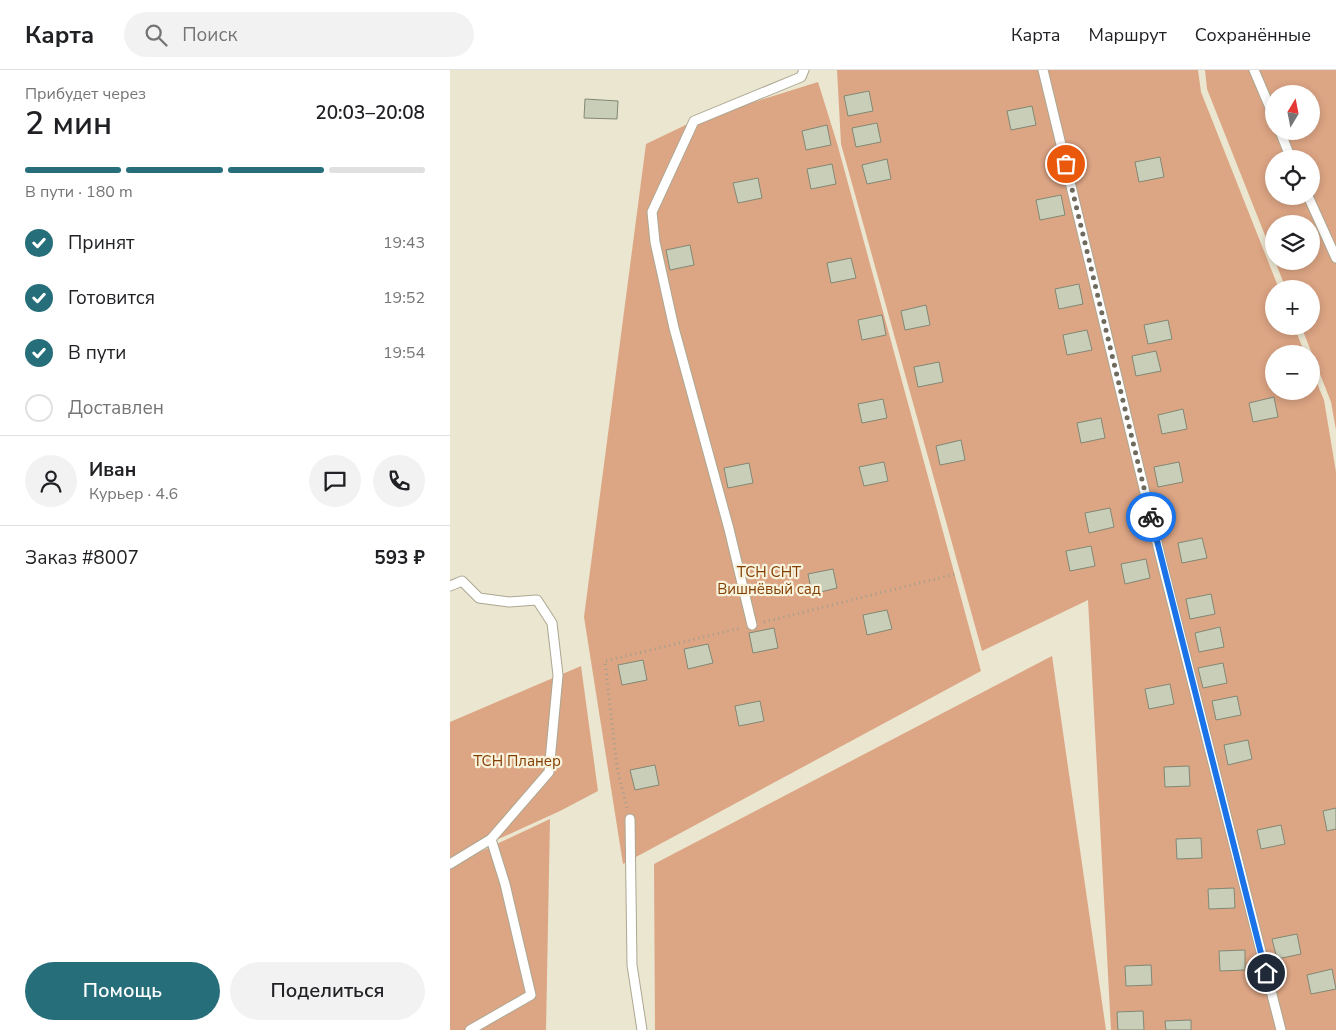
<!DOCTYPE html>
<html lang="ru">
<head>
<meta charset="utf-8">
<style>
  :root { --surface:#fff; --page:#f2f2f2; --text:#202124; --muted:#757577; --line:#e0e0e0; --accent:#266e7a }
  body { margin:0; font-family:"Nunito Sans",sans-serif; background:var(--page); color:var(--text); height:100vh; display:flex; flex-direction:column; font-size:19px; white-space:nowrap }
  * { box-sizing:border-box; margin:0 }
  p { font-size:16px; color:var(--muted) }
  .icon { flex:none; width:28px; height:28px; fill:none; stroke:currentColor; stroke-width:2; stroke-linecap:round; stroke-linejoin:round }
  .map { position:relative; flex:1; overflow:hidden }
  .panel { display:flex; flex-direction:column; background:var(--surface); width:450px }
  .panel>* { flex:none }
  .needle { width:32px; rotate:10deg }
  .buttons { position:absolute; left:815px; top:15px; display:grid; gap:10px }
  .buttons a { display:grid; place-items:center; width:55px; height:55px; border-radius:50%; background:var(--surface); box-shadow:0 2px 8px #0003; font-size:25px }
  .pin { position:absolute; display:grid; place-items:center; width:42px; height:42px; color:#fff; margin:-21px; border:2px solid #fff; border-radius:50%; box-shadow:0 1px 5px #0007 }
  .courier { position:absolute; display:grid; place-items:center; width:50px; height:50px; margin:-25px; border:4px solid #1a73e8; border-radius:50%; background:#fff; color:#222; box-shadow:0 1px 6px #0007 }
  .headline em { font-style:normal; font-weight:600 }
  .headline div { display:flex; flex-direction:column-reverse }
  .headline { display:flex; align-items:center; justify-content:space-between; height:85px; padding:0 25px }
  h1 { font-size:32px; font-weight:600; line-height:38px }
  .bar { display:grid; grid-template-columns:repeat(4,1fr); gap:8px 5px; align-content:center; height:60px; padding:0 25px }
  .bar i { height:6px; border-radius:4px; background:var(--line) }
  .bar .current { background:var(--accent) }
  .bar p { grid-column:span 4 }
  .line { display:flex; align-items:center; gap:12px; padding:0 25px; border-top:1px solid var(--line) }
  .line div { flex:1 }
  .round { display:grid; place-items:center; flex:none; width:52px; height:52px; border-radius:26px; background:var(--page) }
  ol { padding:0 25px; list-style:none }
  li { display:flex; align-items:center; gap:15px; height:55px }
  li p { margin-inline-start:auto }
  li .icon { padding:5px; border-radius:50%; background:var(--accent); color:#fff; stroke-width:4 }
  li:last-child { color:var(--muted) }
  li i { width:28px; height:28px; border:2px solid var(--line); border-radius:50% }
  .primary-button { display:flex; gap:10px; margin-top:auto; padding:10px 25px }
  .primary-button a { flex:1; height:58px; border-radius:30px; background:var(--accent); color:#fff; font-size:20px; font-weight:600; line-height:58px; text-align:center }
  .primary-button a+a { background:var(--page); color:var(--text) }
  header { display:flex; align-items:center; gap:30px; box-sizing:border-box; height:70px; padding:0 25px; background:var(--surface); border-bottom:1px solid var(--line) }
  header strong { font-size:24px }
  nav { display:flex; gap:28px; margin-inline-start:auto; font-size:18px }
  .search { width:350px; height:45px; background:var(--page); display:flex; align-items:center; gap:12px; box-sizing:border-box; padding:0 18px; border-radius:28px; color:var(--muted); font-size:19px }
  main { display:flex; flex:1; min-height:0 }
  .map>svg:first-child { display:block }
</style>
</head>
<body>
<header>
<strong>Карта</strong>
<div class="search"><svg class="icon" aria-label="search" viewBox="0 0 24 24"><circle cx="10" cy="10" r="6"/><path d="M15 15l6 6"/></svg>Поиск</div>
<nav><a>Карта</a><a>Маршрут</a><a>Сохранённые</a></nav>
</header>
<main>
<section class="panel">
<div class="headline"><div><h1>2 мин</h1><p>Прибудет через</p></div><em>20:03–20:08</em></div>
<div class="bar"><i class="current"></i><i class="current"></i><i class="current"></i><i></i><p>В пути · 180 m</p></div>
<ol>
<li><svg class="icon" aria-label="check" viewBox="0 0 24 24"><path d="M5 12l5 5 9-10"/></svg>Принят<p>19:43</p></li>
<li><svg class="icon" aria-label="check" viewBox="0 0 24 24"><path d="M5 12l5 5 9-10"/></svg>Готовится<p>19:52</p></li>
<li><svg class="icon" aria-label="check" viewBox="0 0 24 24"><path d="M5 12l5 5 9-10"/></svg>В пути<p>19:54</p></li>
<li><i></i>Доставлен</li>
</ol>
<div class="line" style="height:90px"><a class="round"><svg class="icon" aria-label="person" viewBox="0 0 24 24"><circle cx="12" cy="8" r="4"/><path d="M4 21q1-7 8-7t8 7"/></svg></a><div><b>Иван</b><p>Курьер · 4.6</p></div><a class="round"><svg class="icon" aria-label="chat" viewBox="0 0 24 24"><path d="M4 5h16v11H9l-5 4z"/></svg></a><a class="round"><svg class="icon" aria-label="phone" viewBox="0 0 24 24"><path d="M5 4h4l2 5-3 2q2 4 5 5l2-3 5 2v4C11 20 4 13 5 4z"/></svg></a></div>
<div class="line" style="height:65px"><div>Заказ #8007</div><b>593 ₽</b></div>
<div class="primary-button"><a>Помощь</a><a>Поделиться</a></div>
</section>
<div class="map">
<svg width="886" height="960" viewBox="0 0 886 960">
  <rect width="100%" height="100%" fill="#ebe6d0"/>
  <g fill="#dca584" fill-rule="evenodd">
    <polygon points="387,0 748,0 751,22 829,219 824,219 824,256 844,256 855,284 824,284 824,321 861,321 861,299 874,330 886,402 886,960 661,960 638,530 532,581 391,74"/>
    <path d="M755 0H886V360L881 332 851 256H861V219H836L825 191H861V154H824V188L757 19ZM824 24H861V61H824ZM824 89H861V126H824Z"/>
    <polygon points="368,12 387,73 531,601 173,794 134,547 196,74 244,51"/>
    <polygon points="602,586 656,960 205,960 204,794"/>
    <polygon points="131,596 148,721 110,741 0,791 0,652"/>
    <polygon points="100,749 96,960 0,960 0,796"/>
  </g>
  <g fill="#c8ceb8" stroke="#828873">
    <polygon points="419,21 423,41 398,46 394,26"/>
    <polygon points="135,29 168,31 167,49 134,48"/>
    <polygon points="582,36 586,55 561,60 557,41"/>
    <polygon points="427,53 431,72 406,77 402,58"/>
    <polygon points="377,55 381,75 356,80 352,61"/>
    <polygon points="710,87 714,107 689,112 685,92"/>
    <polygon points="437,89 441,109 417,114 412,95"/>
    <polygon points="382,94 386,114 361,119 357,99"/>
    <polygon points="308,108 312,128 288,133 283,113"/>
    <polygon points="611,125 615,145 590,150 586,130"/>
    <polygon points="240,175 244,195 220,200 216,180"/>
    <polygon points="401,188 406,208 381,213 377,193"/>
    <polygon points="629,214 633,234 609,239 605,219"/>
    <polygon points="476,235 480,255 455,260 451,241"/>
    <polygon points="432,245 436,265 412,270 408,250"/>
    <polygon points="718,250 722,269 698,274 694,255"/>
    <polygon points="637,260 642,280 617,285 613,265"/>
    <polygon points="706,281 711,301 686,306 682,286"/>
    <polygon points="489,292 493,312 468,317 464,297"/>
    <polygon points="824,327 828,347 803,352 799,333"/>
    <polygon points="433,329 437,348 412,353 408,334"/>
    <polygon points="733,339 737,359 712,364 708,345"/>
    <polygon points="651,348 655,368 631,373 627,353"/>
    <polygon points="511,370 515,390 490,395 486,376"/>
    <polygon points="434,392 438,411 414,416 409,397"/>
    <polygon points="729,392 733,412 708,417 704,397"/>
    <polygon points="299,393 303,413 278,418 274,398"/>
    <polygon points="660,438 664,457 639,463 635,443"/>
    <polygon points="752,468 757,488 732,493 728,473"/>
    <polygon points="641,476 645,496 620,501 616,481"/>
    <polygon points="696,489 700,508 675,514 671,494"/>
    <polygon points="383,499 387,518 362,524 358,504"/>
    <polygon points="761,524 765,544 740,549 736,529"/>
    <polygon points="437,540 442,559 417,565 413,545"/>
    <polygon points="770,557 774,577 749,582 745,563"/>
    <polygon points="324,558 328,578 303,583 299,563"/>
    <polygon points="258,574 263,593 238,599 234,579"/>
    <polygon points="193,590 197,610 172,615 168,595"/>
    <polygon points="773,593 777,613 753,618 748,598"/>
    <polygon points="720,614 724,634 699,639 695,619"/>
    <polygon points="787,626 791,645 766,650 762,631"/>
    <polygon points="310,631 314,651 289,656 285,636"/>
    <polygon points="798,670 802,689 778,695 774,675"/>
    <polygon points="205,695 209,715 185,720 180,700"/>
    <polygon points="739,696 740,716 715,717 714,697"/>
    <polygon points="886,738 886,759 877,761 873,741"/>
    <polygon points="831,755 835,774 811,779 807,760"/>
    <polygon points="751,768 752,788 727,789 726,769"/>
    <polygon points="784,818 785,838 759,839 758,819"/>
    <polygon points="847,864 851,884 827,889 822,869"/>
    <polygon points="795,880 795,900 770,901 769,881"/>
    <polygon points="701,895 702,915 676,916 675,896"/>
    <polygon points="882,899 886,919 861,924 857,905"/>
    <polygon points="693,941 694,960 668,960 667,942"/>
    <polygon points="741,950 741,960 716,960 715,951"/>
  </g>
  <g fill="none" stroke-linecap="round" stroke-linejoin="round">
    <g stroke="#aca792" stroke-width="11">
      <g id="lane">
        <polyline points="593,0 711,489 831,960"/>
        <polyline points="804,0 824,47"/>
        <polyline points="830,61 841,89"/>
        <polyline points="858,126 886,188"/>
        <polyline points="0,516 12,511 29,528 59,532 87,530 102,553 108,605 99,702 41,769 55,814 81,925 20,960"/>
        <polyline points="302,555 279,459 224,258 205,172 202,142 244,51 351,7 354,0"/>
        <polyline points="180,749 182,895 192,960"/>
        <polyline points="0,794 41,769"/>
      </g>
    </g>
    <g stroke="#a29e8d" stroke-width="3" stroke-dasharray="1 4" stroke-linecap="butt">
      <polyline points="314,552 505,504"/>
      <polyline points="177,738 167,698 155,591 291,558"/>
    </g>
    <use href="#lane" stroke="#fff" stroke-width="9"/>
  </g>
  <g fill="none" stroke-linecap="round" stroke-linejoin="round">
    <polyline stroke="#6e6a5d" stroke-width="5" stroke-dasharray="0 9" points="616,94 701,447"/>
    <polyline stroke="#1a73e8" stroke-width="6" points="701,447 816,903"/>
  </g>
  <g text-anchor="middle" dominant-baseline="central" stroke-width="4.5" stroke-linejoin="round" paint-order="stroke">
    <g font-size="15" fill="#833e03" stroke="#f8f3dd">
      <text x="319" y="502">ТСН СНТ<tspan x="319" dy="17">Вишнёвый сад</tspan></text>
      <text x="67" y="691">ТСН Планер</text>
    </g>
  </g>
</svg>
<div class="buttons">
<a><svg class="needle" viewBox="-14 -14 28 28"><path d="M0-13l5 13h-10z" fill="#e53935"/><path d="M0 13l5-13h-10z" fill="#757577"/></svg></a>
<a><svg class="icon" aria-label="locate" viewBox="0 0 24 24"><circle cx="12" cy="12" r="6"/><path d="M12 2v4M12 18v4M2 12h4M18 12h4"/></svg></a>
<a><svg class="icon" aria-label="layers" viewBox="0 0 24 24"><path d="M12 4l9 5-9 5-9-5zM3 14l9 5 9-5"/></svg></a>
<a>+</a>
<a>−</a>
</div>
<div class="pin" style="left:616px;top:94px;background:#ea580c"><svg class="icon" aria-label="bag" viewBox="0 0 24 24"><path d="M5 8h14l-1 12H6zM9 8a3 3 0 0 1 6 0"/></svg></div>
<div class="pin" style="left:816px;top:903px;background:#1f2937"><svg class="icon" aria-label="home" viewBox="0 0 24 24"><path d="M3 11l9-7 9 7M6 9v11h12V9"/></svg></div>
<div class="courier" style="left:701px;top:447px"><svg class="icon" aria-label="bike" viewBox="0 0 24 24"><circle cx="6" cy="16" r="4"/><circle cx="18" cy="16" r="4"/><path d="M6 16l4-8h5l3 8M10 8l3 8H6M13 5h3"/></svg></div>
</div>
</main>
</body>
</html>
